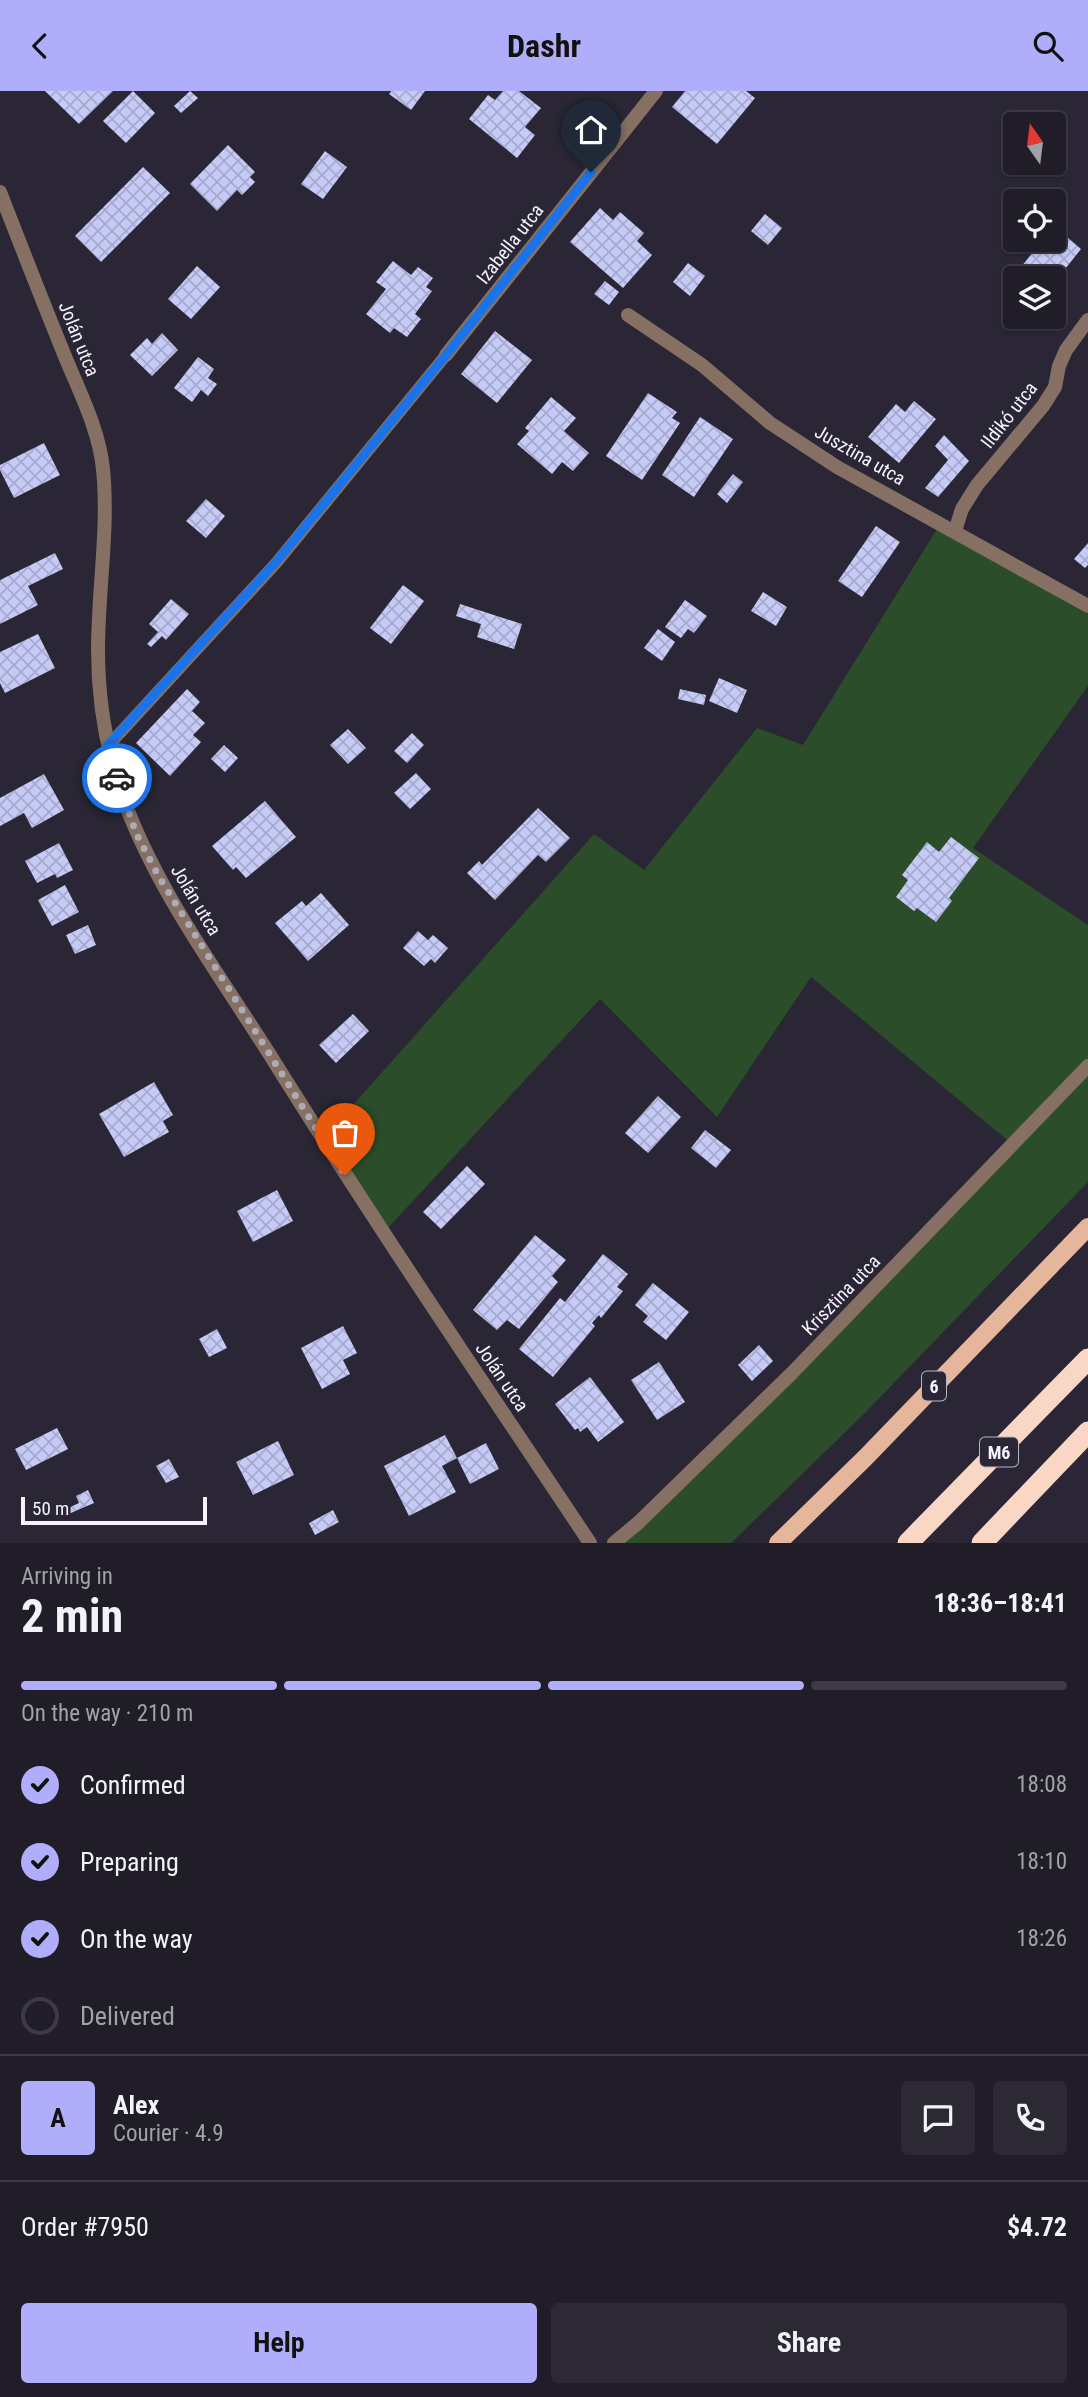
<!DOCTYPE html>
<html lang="en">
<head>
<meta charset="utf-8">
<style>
  :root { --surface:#201c28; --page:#2d2934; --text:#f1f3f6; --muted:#a2a1a8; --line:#3d3a45; --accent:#b0adfa }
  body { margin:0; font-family:"Roboto Condensed",sans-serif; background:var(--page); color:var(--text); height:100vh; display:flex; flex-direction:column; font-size:26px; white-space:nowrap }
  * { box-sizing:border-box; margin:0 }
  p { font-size:23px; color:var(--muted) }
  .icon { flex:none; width:38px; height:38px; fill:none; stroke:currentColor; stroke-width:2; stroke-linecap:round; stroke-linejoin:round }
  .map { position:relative; height:1452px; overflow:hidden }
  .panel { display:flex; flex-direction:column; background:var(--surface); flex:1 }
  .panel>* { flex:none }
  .needle { width:46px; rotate:346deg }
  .buttons { position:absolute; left:1003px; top:21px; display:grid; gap:14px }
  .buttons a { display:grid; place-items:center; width:63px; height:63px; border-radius:7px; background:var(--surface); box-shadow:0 2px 5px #0004,0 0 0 2px var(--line); font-size:35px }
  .scale { position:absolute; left:21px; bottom:18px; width:186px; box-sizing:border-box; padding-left:7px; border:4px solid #f5f2fd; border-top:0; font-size:19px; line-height:24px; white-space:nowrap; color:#f5f2fd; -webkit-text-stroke:5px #2a2635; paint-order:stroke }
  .pin { position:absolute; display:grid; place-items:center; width:60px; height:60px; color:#fff; margin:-72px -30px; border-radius:50% 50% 50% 0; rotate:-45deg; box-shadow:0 0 7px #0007 }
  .pin .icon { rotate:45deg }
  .courier { position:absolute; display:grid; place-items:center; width:70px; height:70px; margin:-35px; border:5px solid #1a73e8; border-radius:50%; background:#fff; color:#222; box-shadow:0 2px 9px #0007 }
  .headline em { font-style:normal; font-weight:700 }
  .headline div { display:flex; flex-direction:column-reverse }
  .headline { display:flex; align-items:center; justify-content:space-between; height:119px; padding:0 21px }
  h1 { font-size:46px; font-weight:700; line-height:52px }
  .bar { display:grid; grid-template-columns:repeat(4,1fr); gap:10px 7px; align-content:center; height:84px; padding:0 21px }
  .bar i { height:9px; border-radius:5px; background:var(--line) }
  .bar .active { background:var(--accent) }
  .bar p { grid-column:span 4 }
  .line { display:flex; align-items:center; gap:18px; padding:0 21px; border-top:2px solid var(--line) }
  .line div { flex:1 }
  .round { display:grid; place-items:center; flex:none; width:74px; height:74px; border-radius:7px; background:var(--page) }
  ol { padding:0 21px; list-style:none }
  li { display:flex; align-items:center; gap:21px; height:77px }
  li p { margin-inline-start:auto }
  li .icon { padding:7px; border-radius:50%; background:var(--accent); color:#111; stroke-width:4 }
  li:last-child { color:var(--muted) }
  li i { width:38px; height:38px; border:4px solid var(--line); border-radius:50% }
  .button { display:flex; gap:14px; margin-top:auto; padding:14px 21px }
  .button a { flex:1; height:80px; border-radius:7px; background:var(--accent); color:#111; font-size:28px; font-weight:700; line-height:80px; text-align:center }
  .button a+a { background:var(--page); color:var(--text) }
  header { display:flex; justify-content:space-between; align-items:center; height:91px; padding:0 21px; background:var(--accent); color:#111; font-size:32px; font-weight:700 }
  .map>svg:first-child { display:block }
</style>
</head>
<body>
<header><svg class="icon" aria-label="back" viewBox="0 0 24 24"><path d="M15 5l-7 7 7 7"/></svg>Dashr<svg class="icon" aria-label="search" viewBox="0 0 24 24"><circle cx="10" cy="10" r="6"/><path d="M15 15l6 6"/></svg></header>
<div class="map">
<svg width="1088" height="1452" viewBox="0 0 1088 1452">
  <defs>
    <pattern id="building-cross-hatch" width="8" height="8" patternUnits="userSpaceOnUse" patternTransform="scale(1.75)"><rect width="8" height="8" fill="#c6caf6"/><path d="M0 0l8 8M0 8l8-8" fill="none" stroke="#a7aacc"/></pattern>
  </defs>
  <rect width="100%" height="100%" fill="#2a2635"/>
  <polygon fill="#2b4d29" points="937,438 1088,523 1088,595 973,757 1088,834 1088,1091 864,1323 731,1452 614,1452 1013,1054 811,886 717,1026 600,908 387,1138 328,1042 594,743 644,779 757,637 803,654"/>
  <g fill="url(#building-cross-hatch)">
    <polygon points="45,0 113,0 79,33"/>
    <polygon points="133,0 155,22 126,52 103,30"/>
    <polygon points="190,0 198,7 181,22 174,15"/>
    <polygon points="391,0 425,0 411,19 389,3"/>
    <polygon points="503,0 519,0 541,17 525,36 535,44 517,67 469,28 488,4 495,9"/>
    <polygon points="685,0 746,0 755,7 717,53 672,16"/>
    <polygon points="228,54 255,81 250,86 255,91 242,104 237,99 217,120 190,93"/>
    <polygon points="325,60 347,76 323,108 301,93"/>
    <polygon points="143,76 170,102 101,171 75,145"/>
    <polygon points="600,117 613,129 620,121 644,142 637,150 652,164 623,197 570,151"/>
    <polygon points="765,123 782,137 768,154 751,140"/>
    <polygon points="1054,135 1081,158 1054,192 1054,187 1022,187 1016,182 1043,149 1054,149"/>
    <polygon points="393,170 411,184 418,176 433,187 426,196 432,200 415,223 421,228 407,246 394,237 390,242 366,223 386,198 376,191"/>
    <polygon points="688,172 705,185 690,205 673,191"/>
    <polygon points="197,175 220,196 191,228 168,208"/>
    <polygon points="605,190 619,201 609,214 594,203"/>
    <polygon points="495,240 532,269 497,312 461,283"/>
    <polygon points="162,242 178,259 152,285 130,264 147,247 152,253"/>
    <polygon points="198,266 214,278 208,287 217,293 208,305 201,299 192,311 174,297"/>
    <polygon points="648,302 677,321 672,327 680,332 642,389 606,365"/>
    <polygon points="551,306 576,327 564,340 589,362 573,380 562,371 552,383 517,353 529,340 525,337"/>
    <polygon points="914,310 936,328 899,372 868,346 896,313 905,321"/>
    <polygon points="700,326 733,348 694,406 662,384"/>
    <polygon points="944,344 969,370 938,406 925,397 948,369 935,355"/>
    <polygon points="44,352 60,384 14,407 0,379 0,374"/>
    <polygon points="733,383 743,391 727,412 717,403"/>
    <polygon points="206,408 225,425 206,447 186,430"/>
    <polygon points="876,435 900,451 862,506 838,490"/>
    <polygon points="1088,452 1088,474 1085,477 1074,468"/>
    <polygon points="55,462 63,478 28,495 38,514 0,533 0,489"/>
    <polygon points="403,494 424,510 391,553 370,537"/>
    <polygon points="763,501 787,516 776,535 751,520"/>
    <polygon points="171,508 189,523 166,549 162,545 151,556 147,553 158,541 149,533"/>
    <polygon points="685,509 707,525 694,542 688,538 681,547 665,536"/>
    <polygon points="460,513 522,533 514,558 477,546 481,533 456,525"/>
    <polygon points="658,538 675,551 662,570 644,557"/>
    <polygon points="38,543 55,577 5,602 0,592 0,561"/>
    <polygon points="719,587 747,599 737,622 709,610"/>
    <polygon points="187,598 200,611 192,620 205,632 193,644 201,651 170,685 136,652"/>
    <polygon points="680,598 706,604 704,614 678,608"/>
    <polygon points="348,638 366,657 348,673 330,654"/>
    <polygon points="412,642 424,654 407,672 394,660"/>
    <polygon points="224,654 238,667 225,681 211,668"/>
    <polygon points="416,682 431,698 410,718 394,702"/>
    <polygon points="44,683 64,719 32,737 24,722 0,735 0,707"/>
    <polygon points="265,710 296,746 246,787 236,776 233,779 212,755"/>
    <polygon points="538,717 570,747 546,771 538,764 495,809 467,782 479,770 482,774"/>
    <polygon points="951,746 979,767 949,807 952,810 936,831 917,817 914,820 896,806 908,789 902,784 927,751 939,761"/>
    <polygon points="59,752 73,779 57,787 55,783 37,792 25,770"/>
    <polygon points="65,794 79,821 52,835 38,809"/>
    <polygon points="321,802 349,834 308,870 275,832 302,810 306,815"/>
    <polygon points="88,834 96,854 75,863 66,844"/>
    <polygon points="418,840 428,849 433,844 448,857 435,872 431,868 424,875 403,857"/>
    <polygon points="353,923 369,940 336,972 319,954"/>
    <polygon points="154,991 173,1024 163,1030 169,1041 124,1066 99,1023"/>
    <polygon points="658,1005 681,1026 648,1062 625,1042"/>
    <polygon points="705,1039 731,1059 716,1077 691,1057"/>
    <polygon points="467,1075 485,1093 441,1138 423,1121"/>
    <polygon points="277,1099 293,1130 253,1151 237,1120"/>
    <polygon points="535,1144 566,1169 552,1185 558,1191 519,1238 507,1229 497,1239 473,1219"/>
    <polygon points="603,1163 628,1183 617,1196 623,1200 601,1227 599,1224 592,1232 595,1235 553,1286 519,1258 560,1207 565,1211"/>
    <polygon points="653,1192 689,1221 666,1249 643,1231 648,1225 635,1214"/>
    <polygon points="343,1235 357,1262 343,1269 350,1283 322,1298 301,1257"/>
    <polygon points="217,1238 227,1257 209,1266 199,1248"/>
    <polygon points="759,1254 773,1270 752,1290 738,1274"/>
    <polygon points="659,1271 685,1311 657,1329 631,1289"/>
    <polygon points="590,1286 624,1331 598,1351 587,1336 580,1341 578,1337 575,1339 555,1313"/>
    <polygon points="57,1337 68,1358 26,1379 15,1358"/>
    <polygon points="445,1344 457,1367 442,1375 456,1401 409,1425 384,1375"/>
    <polygon points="278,1350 294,1384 253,1404 236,1371"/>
    <polygon points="486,1352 499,1378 470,1393 457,1367"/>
    <polygon points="169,1368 179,1386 166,1392 156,1375"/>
    <polygon points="88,1399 94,1412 64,1425 62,1420 79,1412 76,1405"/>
    <polygon points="333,1419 339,1431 315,1444 309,1432"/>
  </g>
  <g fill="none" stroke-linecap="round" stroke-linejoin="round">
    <polyline stroke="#866f63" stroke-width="12" points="108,655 277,471 446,264"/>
    <g stroke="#866f63" stroke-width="14">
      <path d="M0 101C21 155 42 209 64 263 79 300 99 338 103 378 109 438 98 499 98 559 98 607 106 656 121 701 154 796 217 880 270 964 373 1129 482 1290 590 1452"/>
      <polyline points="628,224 702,274 770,332 837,376 1088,515"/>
      <polyline points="446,264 656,0"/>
      <polyline points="955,440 962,418 977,394 1043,315 1055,296 1059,275 1066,259 1088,229"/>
      <polyline points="614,1452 638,1432 792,1282 1088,975"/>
    </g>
    <polyline stroke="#e5b59c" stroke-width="18" points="778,1452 866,1366 1088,1136"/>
    <g stroke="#fad7c5" stroke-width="21">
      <polyline points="908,1452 1088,1268"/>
      <polyline points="982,1452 1088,1341"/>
    </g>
  </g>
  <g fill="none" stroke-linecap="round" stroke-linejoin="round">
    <polyline stroke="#aeabb7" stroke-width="7" stroke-dasharray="0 12.6" points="117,687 136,742 159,786 345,1084"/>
    <polyline stroke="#1a73e8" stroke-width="9" points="117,687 108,654 276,471 446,264 591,81"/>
  </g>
  <g text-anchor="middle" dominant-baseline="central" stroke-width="7" stroke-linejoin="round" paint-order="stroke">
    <g fill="#2a2635" stroke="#b8b5c1" stroke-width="2">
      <rect x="922" y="1280.5" width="24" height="29" rx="5"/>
      <rect x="980" y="1346.5" width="38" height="29" rx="5"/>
    </g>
    <g font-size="18" font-weight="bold" fill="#f5f2fd">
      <text x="934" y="1295">6</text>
      <text x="999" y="1361">M6</text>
    </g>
    <g font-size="19" fill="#f5f2fd" stroke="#2a2635">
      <text transform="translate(510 153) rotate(-52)">Izabella utca</text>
      <text transform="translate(79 248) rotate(68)">Jolán utca</text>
      <text transform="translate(1009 324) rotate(-52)">Ildikó utca</text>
      <text transform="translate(860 364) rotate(30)">Jusztina utca</text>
      <text transform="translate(196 809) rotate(59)">Jolán utca</text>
      <text transform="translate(841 1204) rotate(-46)">Krisztina utca</text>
      <text transform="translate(502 1286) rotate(56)">Jolán utca</text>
    </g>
  </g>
</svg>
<div class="buttons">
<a><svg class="needle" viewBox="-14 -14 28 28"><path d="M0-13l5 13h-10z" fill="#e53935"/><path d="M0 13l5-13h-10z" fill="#a2a1a8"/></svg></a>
<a><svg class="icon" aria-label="locate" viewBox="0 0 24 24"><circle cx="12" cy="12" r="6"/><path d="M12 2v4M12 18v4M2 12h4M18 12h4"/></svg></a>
<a><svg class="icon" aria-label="layers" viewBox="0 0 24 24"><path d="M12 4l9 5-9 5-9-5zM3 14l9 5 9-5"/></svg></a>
</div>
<div class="scale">50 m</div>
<div class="pin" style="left:345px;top:1084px;background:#ea580c"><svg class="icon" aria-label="bag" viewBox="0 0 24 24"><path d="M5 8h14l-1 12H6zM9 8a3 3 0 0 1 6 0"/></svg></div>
<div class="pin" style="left:591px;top:81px;background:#1f2937"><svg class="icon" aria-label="home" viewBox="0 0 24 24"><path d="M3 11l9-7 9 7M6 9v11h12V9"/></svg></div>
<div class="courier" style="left:117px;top:687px"><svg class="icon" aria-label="car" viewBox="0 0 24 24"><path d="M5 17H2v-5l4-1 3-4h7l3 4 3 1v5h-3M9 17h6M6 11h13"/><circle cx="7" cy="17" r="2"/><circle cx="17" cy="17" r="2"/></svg></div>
</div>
<section class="panel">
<div class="headline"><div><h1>2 min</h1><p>Arriving in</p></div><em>18:36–18:41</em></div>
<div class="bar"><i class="active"></i><i class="active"></i><i class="active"></i><i></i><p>On the way · 210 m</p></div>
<ol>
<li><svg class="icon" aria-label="check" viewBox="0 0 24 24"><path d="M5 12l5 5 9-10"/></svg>Confirmed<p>18:08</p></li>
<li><svg class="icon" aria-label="check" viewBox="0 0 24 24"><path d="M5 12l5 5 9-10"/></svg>Preparing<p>18:10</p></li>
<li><svg class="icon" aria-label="check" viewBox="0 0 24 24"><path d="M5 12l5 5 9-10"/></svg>On the way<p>18:26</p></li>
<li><i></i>Delivered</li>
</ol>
<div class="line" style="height:126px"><b class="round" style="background:var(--accent);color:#111">A</b><div><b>Alex</b><p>Courier · 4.9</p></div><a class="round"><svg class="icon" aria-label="chat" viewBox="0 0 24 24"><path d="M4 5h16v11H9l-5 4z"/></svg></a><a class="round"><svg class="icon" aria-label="phone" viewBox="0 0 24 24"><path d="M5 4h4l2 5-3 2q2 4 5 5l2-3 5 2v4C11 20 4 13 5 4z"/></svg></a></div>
<div class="line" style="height:91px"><div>Order #7950</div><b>$4.72</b></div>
<div class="button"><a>Help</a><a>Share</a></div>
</section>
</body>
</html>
